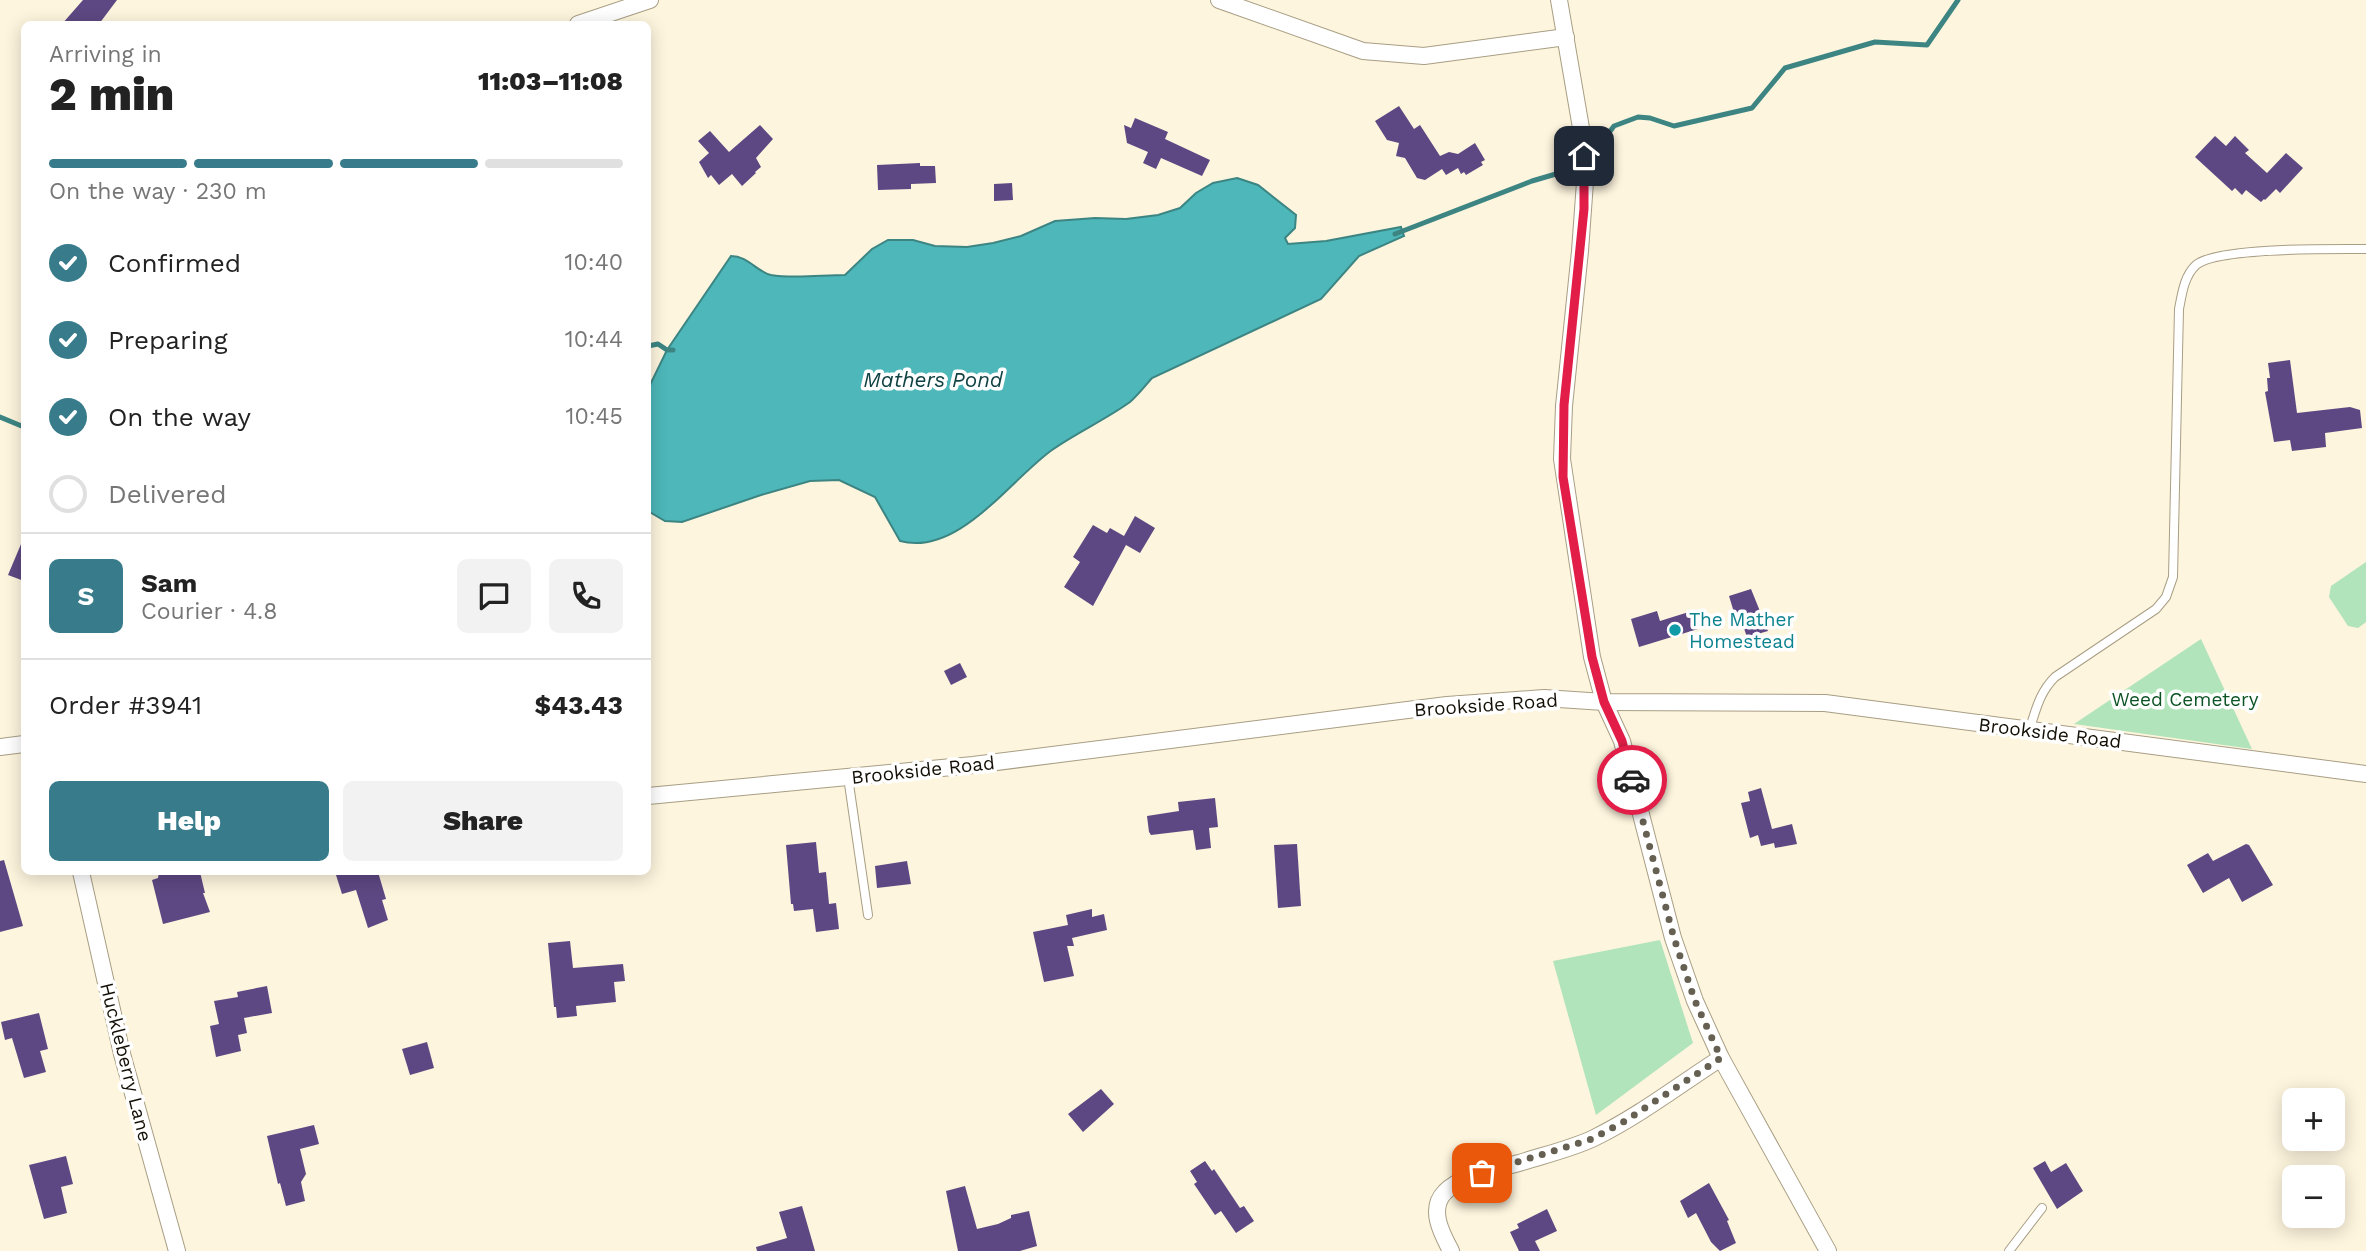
<!DOCTYPE html>
<html lang="en">
<head>
<meta charset="utf-8">
<style>
  :root { --surface:#fff; --page:#f2f2f2; --text:#222; --muted:#767676; --line:#e0e0e0; --accent:#387b8b }
  body { margin:0; font-family:"Work Sans",sans-serif; background:var(--page); color:var(--text); height:100vh; display:flex; flex-direction:column; font-size:26px; white-space:nowrap }
  * { box-sizing:border-box; margin:0 }
  p { font-size:23px; color:var(--muted) }
  .icon { flex:none; width:38px; height:38px; fill:none; stroke:currentColor; stroke-width:2; stroke-linecap:round; stroke-linejoin:round }
  .map { position:relative; flex:1; overflow:hidden }
  .drawer { position:absolute; left:21px; top:21px; width:630px; height:854px; display:flex; flex-direction:column; background:var(--surface); border-radius:10px; box-shadow:0 4px 18px #0003 }
  .drawer>* { flex:none }
  .fabs { position:absolute; left:2282px; top:1088px; display:grid; gap:14px }
  .fabs a { display:grid; place-items:center; width:63px; height:63px; border-radius:10px; background:var(--surface); box-shadow:0 4px 18px #0003; font-size:35px }
  .pin { position:absolute; display:grid; place-items:center; width:60px; height:60px; color:#fff; margin:-30px; border-radius:14px; box-shadow:0 4px 10px #0006 }
  .courier { position:absolute; display:grid; place-items:center; width:70px; height:70px; margin:-35px; border:5px solid #e11d48; border-radius:50%; background:#fff; color:#222; box-shadow:0 2px 9px #0007 }
  .headline em { font-style:normal; font-weight:800 }
  .headline div { display:flex; flex-direction:column-reverse }
  .headline { display:flex; align-items:center; justify-content:space-between; height:119px; padding:0 28px }
  h1 { font-size:46px; font-weight:800; line-height:52px }
  .bar { display:grid; grid-template-columns:repeat(4,1fr); gap:10px 7px; align-content:center; height:84px; padding:0 28px }
  .bar i { height:9px; border-radius:5px; background:var(--line) }
  .bar .on { background:var(--accent) }
  .bar p { grid-column:span 4 }
  .line { display:flex; align-items:center; gap:18px; padding:0 28px; border-top:2px solid var(--line) }
  .line div { flex:1 }
  .round { display:grid; place-items:center; flex:none; width:74px; height:74px; border-radius:10px; background:var(--page) }
  ol { padding:0 28px; list-style:none }
  li { display:flex; align-items:center; gap:21px; height:77px }
  li p { margin-inline-start:auto }
  li .icon { padding:7px; border-radius:50%; background:var(--accent); color:#fff; stroke-width:4 }
  li:last-child { color:var(--muted) }
  li i { width:38px; height:38px; border:4px solid var(--line); border-radius:50% }
  .cta { display:flex; gap:14px; margin-top:auto; padding:14px 28px }
  .cta a { flex:1; height:80px; border-radius:10px; background:var(--accent); color:#fff; font-size:28px; font-weight:800; line-height:80px; text-align:center }
  .cta a+a { background:var(--page); color:var(--text) }
  .map>svg:first-child { display:block }
</style>
</head>
<body>
<div class="map">
<svg width="2366" height="1251" viewBox="0 0 2366 1251">
  <rect width="100%" height="100%" fill="#fef5de"/>
  <g fill="#b1e4ba">
    <polygon points="2366,562 2366,622 2358,628 2348,626 2329,597 2331,586"/>
    <polygon points="2201,639 2252,749 2074,724"/>
    <polygon points="1660,940 1693,1043 1596,1115 1553,961"/>
  </g>
  <path fill="#4db7b9" stroke="#3c8583" stroke-width="2" d="M1237 178 1258 185 1296 215 1295 228 1285 238 1288 244 1326 241 1401 227 1404 236 1359 256 1321 299 1152 378C1145 386 1138 395 1130 402 1105 420 1076 433 1052 450 1010 480 958 557 900 541L875 497 839 480 810 481 761 495 682 522 665 521 648 511V389L667 350 731 256C748 256 757 272 771 275 793 279 823 275 845 275L872 249 888 240H913L935 246 967 247 993 243 1021 236 1055 221 1095 218 1126 219 1158 215 1180 208 1196 193 1213 183Z"/>
  <g fill="none" stroke-linecap="round" stroke-linejoin="round">
    <g stroke="#3c8583" stroke-width="5">
      <polyline points="1595,163 1600,158 1605,138 1614,126 1638,117 1650,118 1674,126 1752,108 1785,68 1875,42 1927,45 1958,0"/>
      <polyline points="1395,234 1532,181 1573,169"/>
      <polyline points="648,346 658,344 667,350 673,350"/>
      <polyline points="0,417 24,427"/>
    </g>
  </g>
  <g fill="#5e4883">
    <polygon points="83,0 117,0 99,24 62,24"/>
    <polygon points="1399,106 1414,129 1420,125 1440,156 1449,152 1458,154 1475,143 1485,160 1481,162 1483,165 1466,175 1464,172 1461,174 1458,168 1446,175 1442,169 1425,180 1417,178 1405,158 1396,156 1399,143 1387,140 1375,121"/>
    <polygon points="1135,118 1168,132 1165,139 1210,160 1202,176 1161,158 1156,169 1143,163 1148,152 1127,143 1124,125 1131,128"/>
    <polygon points="760,125 773,139 756,158 761,167 755,172 756,173 742,186 732,174 719,185 711,175 708,178 699,162 709,153 698,141 710,131 729,152"/>
    <polygon points="2215,136 2226,146 2235,136 2249,150 2245,153 2267,173 2286,153 2303,168 2280,193 2276,189 2265,200 2264,199 2261,202 2246,190 2242,195 2235,188 2232,191 2195,157"/>
    <polygon points="920,163 920,166 935,166 936,183 911,184 911,189 878,190 877,165"/>
    <polygon points="1012,183 1013,200 994,201 994,184"/>
    <polygon points="2290,360 2297,413 2350,407 2360,410 2362,428 2325,433 2326,447 2292,451 2290,440 2274,442 2265,392 2268,391 2267,378 2270,378 2268,363"/>
    <polygon points="1135,516 1155,528 1140,553 1126,545 1093,606 1064,587 1080,562 1073,557 1093,525 1107,533 1110,528 1124,536"/>
    <polygon points="24,537 24,581 8,575"/>
    <polygon points="1751,589 1768,631 1747,637 1741,620 1736,619 1729,596"/>
    <polygon points="1657,611 1660,621 1692,611 1698,629 1639,647 1631,619"/>
    <polygon points="960,663 967,677 951,685 944,671"/>
    <polygon points="1761,788 1772,829 1792,824 1797,844 1775,848 1774,843 1761,846 1758,835 1750,838 1741,803 1750,801 1748,792"/>
    <polygon points="1215,798 1218,827 1209,828 1211,848 1196,850 1193,830 1151,835 1149,832 1147,816 1179,811 1178,802"/>
    <polygon points="816,842 819,873 826,872 829,904 836,903 839,929 816,932 813,909 794,911 793,904 791,904 786,845"/>
    <polygon points="1297,844 1301,906 1278,908 1274,845"/>
    <polygon points="2246,844 2249,845 2273,885 2242,902 2229,878 2203,893 2187,865 2208,853 2213,861"/>
    <polygon points="4,860 23,926 0,932 0,861"/>
    <polygon points="907,861 911,884 877,888 875,866"/>
    <polygon points="159,872 200,872 205,893 203,893 210,912 163,924 152,880 158,878"/>
    <polygon points="347,872 378,872 386,899 382,900 388,920 368,928 356,890 342,894 336,875"/>
    <polygon points="1092,909 1092,917 1104,914 1107,930 1072,938 1074,946 1067,946 1074,976 1044,982 1033,932 1068,925 1066,915"/>
    <polygon points="570,941 573,968 623,964 625,981 614,982 616,1002 576,1006 577,1016 557,1018 556,1007 554,1007 548,943"/>
    <polygon points="267,986 272,1013 244,1018 247,1033 238,1035 241,1051 216,1057 210,1026 219,1024 214,1001 238,997 237,992"/>
    <polygon points="39,1013 48,1049 40,1051 46,1072 24,1078 12,1038 5,1040 1,1022"/>
    <polygon points="427,1042 434,1068 410,1075 402,1049"/>
    <polygon points="1101,1089 1114,1104 1083,1132 1068,1114"/>
    <polygon points="314,1125 319,1144 300,1149 306,1174 301,1182 305,1201 286,1206 280,1183 278,1184 267,1136"/>
    <polygon points="66,1156 73,1184 61,1187 67,1213 44,1219 29,1165"/>
    <polygon points="1205,1161 1212,1171 1214,1169 1240,1208 1244,1206 1254,1221 1236,1233 1221,1211 1215,1215 1194,1184 1197,1182 1190,1171"/>
    <polygon points="2045,1161 2051,1172 2066,1163 2083,1191 2057,1209 2033,1168"/>
    <polygon points="1709,1183 1729,1220 1727,1221 1736,1243 1720,1251 1711,1242 1696,1213 1688,1218 1680,1201"/>
    <polygon points="965,1186 977,1229 998,1224 1011,1218 1011,1215 1029,1211 1037,1246 1020,1251 958,1251 946,1191"/>
    <polygon points="802,1206 815,1251 757,1251 756,1247 787,1238 779,1212"/>
    <polygon points="1547,1209 1557,1231 1535,1241 1540,1251 1519,1251 1510,1232 1519,1228 1517,1224"/>
  </g>
  <g fill="none" stroke-linecap="round" stroke-linejoin="round">
    <g stroke="#a89e84" stroke-width="10">
      <g id="service">
        <path d="M2029 731C2036 710 2039 693 2055 677L2156 609 2166 597 2173 577 2179 309C2182 294 2184 276 2196 265 2217 247 2334 249 2366 249"/>
        <polyline points="848,777 868,915"/>
        <polyline points="2009,1251 2042,1208"/>
      </g>
    </g>
    <g stroke="#a89e84" stroke-width="18">
      <g id="minor">
        <polyline points="1219,0 1363,51 1424,56 1566,37"/>
        <polyline points="1559,0 1581,128 1585,182 1580,251 1564,406 1562,459 1592,657 1604,702 1622,741 1673,938 1695,1001 1721,1058 1828,1251"/>
        <polyline points="578,24 650,0"/>
        <polyline points="0,747 24,744"/>
        <polyline points="648,796 973,765 1447,705 1544,698 1604,702 1825,703 2366,774"/>
        <polyline points="81,872 122,1054 177,1251"/>
        <path d="M1451 1251C1442 1234 1428 1209 1445 1192 1460 1176 1497 1169 1519 1163 1544 1155 1571 1149 1594 1138 1639 1116 1679 1085 1721 1058"/>
      </g>
    </g>
    <use href="#service" stroke="#fff" stroke-width="8"/>
    <use href="#minor" stroke="#fff" stroke-width="16"/>
  </g>
  <g fill="none" stroke-linecap="round" stroke-linejoin="round">
    <polyline stroke="#656052" stroke-width="7" stroke-dasharray="0 12.6" points="1482,1173 1592,1139 1625,1121 1721,1058 1695,1001 1674,938 1632,780"/>
    <polyline stroke="#e11d48" stroke-width="9" points="1584,156 1584,209 1564,405 1563,477 1592,657 1604,702 1622,741 1632,780"/>
  </g>
  <circle fill="#0f9aa8" stroke="#fff" stroke-width="2.5" cx="1675" cy="630" r="7"/>
  <g text-anchor="middle" dominant-baseline="central" stroke-width="7" stroke-linejoin="round" paint-order="stroke">
    <g font-size="19" fill="#0d838f" stroke="#fff" text-anchor="start">
      <text x="1689" y="619">The Mather<tspan x="1689" dy="22">Homestead</tspan></text>
    </g>
    <g font-size="19" fill="#0b5324" stroke="#fff">
      <text x="2185" y="699">Weed Cemetery</text>
    </g>
    <g font-size="19" fill="#130f06" stroke="#fff">
      <text transform="translate(1486 705) rotate(-4)">Brookside Road</text>
      <text transform="translate(2050 733) rotate(7)">Brookside Road</text>
      <text transform="translate(923 770) rotate(-6)">Brookside Road</text>
      <text transform="translate(126 1062) rotate(76)">Huckleberry Lane</text>
    </g>
    <g font-size="21" font-style="italic" fill="#114243" stroke="#fff">
      <text x="933" y="379">Mathers Pond</text>
    </g>
  </g>
</svg>
<div class="fabs">
<a>+</a>
<a>−</a>
</div>
<div class="pin" style="left:1482px;top:1173px;background:#ea580c"><svg class="icon" aria-label="bag" viewBox="0 0 24 24"><path d="M5 8h14l-1 12H6zM9 8a3 3 0 0 1 6 0"/></svg></div>
<div class="pin" style="left:1584px;top:156px;background:#1f2937"><svg class="icon" aria-label="home" viewBox="0 0 24 24"><path d="M3 11l9-7 9 7M6 9v11h12V9"/></svg></div>
<div class="courier" style="left:1632px;top:780px"><svg class="icon" aria-label="car" viewBox="0 0 24 24"><path d="M5 17H2v-5l4-1 3-4h7l3 4 3 1v5h-3M9 17h6M6 11h13"/><circle cx="7" cy="17" r="2"/><circle cx="17" cy="17" r="2"/></svg></div>
<section class="drawer">
<div class="headline"><div><h1>2 min</h1><p>Arriving in</p></div><em>11:03–11:08</em></div>
<div class="bar"><i class="on"></i><i class="on"></i><i class="on"></i><i></i><p>On the way · 230 m</p></div>
<ol>
<li><svg class="icon" aria-label="check" viewBox="0 0 24 24"><path d="M5 12l5 5 9-10"/></svg>Confirmed<p>10:40</p></li>
<li><svg class="icon" aria-label="check" viewBox="0 0 24 24"><path d="M5 12l5 5 9-10"/></svg>Preparing<p>10:44</p></li>
<li><svg class="icon" aria-label="check" viewBox="0 0 24 24"><path d="M5 12l5 5 9-10"/></svg>On the way<p>10:45</p></li>
<li><i></i>Delivered</li>
</ol>
<div class="line" style="height:126px"><b class="round" style="background:var(--accent);color:#fff">S</b><div><b>Sam</b><p>Courier · 4.8</p></div><a class="round"><svg class="icon" aria-label="chat" viewBox="0 0 24 24"><path d="M4 5h16v11H9l-5 4z"/></svg></a><a class="round"><svg class="icon" aria-label="phone" viewBox="0 0 24 24"><path d="M5 4h4l2 5-3 2q2 4 5 5l2-3 5 2v4C11 20 4 13 5 4z"/></svg></a></div>
<div class="line" style="height:91px"><div>Order #3941</div><b>$43.43</b></div>
<div class="cta"><a>Help</a><a>Share</a></div>
</section>
</div>
</body>
</html>
